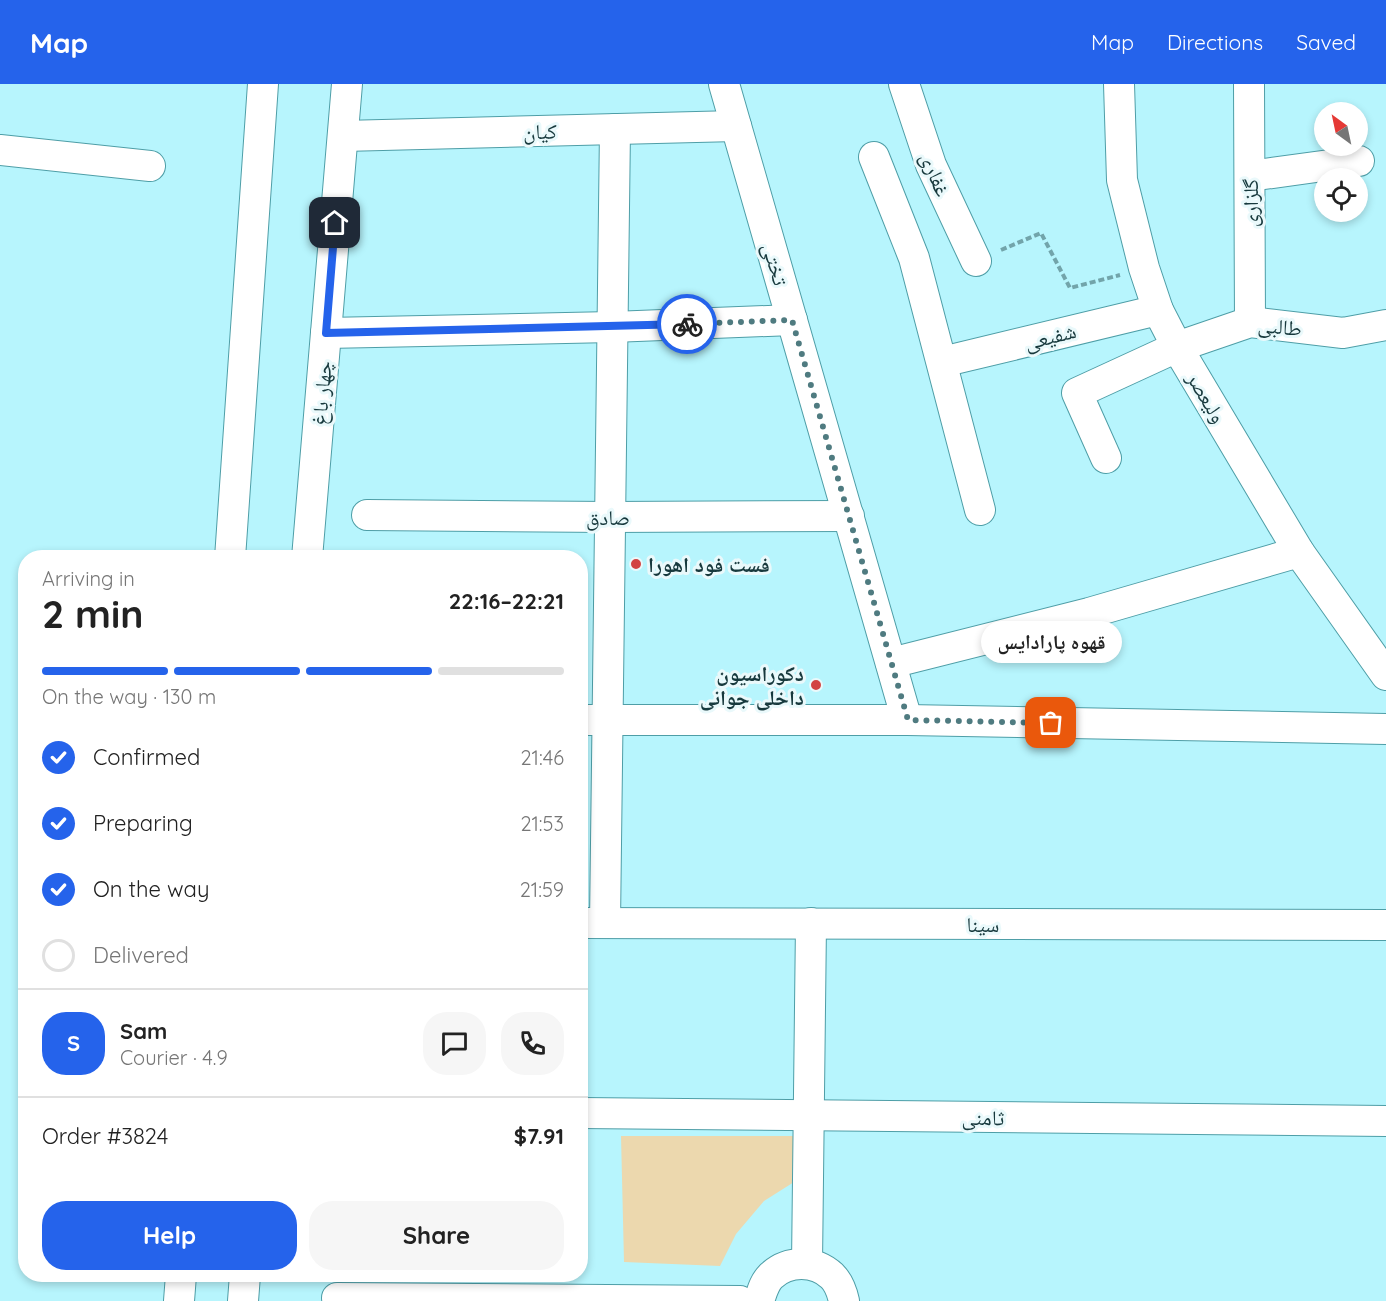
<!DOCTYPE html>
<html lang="en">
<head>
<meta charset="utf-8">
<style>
  :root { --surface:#fff; --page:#f6f6f6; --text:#222; --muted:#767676; --line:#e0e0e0; --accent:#2563eb }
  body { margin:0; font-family:Quicksand,"Noto Naskh Arabic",sans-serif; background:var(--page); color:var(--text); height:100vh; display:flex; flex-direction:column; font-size:22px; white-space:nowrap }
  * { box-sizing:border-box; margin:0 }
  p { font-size:20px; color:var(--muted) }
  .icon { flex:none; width:33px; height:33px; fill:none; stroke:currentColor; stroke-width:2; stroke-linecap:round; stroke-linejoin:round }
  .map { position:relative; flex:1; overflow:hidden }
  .drawer { position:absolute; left:18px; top:466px; width:570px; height:732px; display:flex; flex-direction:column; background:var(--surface); border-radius:24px; box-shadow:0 3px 9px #0003 }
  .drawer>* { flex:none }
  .needle { width:39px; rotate:327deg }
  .fabs { position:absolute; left:1314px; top:18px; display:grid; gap:12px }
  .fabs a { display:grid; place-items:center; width:54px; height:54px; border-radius:50%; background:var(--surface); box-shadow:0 3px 9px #0003; font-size:30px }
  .pin { position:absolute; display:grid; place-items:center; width:51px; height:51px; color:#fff; margin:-26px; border-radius:12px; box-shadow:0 3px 9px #0006 }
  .courier { position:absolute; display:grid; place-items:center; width:60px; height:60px; margin:-30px; border:4px solid #2563eb; border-radius:50%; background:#fff; color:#222; box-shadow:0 2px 8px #0007 }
  .bubble { position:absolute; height:42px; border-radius:21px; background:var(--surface); box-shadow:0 3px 9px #0003; font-size:20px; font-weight:700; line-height:42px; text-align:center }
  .overview em { font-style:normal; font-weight:700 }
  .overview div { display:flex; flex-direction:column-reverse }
  .overview { display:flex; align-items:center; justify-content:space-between; height:102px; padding:0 24px }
  h1 { font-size:39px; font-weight:700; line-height:45px }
  .bar { display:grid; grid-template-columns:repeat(4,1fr); gap:9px 6px; align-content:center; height:72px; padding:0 24px }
  .bar i { height:8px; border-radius:4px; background:var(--line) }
  .bar .selected { background:var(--accent) }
  .bar p { grid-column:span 4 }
  .line { display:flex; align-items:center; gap:15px; padding:0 24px; border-top:2px solid var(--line) }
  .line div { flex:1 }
  .round { display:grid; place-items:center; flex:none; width:63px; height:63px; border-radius:24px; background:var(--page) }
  ol { padding:0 24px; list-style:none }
  li { display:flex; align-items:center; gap:18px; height:66px }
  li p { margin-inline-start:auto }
  li .icon { padding:6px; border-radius:50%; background:var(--accent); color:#fff; stroke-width:4 }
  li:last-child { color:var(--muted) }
  li i { width:33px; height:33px; border:3px solid var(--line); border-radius:50% }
  .cta { display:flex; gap:12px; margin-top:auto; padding:12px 24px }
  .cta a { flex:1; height:69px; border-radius:24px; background:var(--accent); color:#fff; font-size:24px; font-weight:700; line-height:69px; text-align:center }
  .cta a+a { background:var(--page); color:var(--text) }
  header { display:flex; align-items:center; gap:36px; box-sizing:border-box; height:84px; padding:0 30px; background:var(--accent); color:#fff }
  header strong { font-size:28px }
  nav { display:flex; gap:33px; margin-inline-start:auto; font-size:21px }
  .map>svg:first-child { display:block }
</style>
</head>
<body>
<header>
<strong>Map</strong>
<nav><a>Map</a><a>Directions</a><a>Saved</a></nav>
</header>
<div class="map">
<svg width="1386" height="1217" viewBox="0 0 1386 1217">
  <rect width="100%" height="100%" fill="#b7f5fd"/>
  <polygon fill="#ecd8ae" points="621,1052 812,1052 802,1093 764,1117 736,1150 720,1182 624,1178"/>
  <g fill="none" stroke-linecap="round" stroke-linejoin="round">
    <g stroke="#4e9ea7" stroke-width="32">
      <g id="minor">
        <polyline points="724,0 907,636"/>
        <polyline points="904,0 931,81 976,177"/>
        <polyline points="1119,0 1122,96 1144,184 1158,226 1177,263 1299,468 1386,591"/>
        <polyline points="1249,0 1250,238"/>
        <polyline points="343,52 736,42"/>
        <polyline points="0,66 150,82"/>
        <polyline points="874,73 914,174 980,426"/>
        <polyline points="1250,92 1359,77"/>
        <polyline points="326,249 612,243 792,236"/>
        <polyline points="942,278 1158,226"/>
        <polyline points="1106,374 1077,309 1177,263 1250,238 1343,249 1386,241"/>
        <polyline points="367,431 610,433 849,432"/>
        <polyline points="230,474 263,0"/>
        <polyline points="307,474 347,0"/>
        <polyline points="891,579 1089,529 1299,468"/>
        <polyline points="580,636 907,636 1386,645"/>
        <polyline points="580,839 1386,841"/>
        <polyline points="605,839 615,45"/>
        <polyline points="580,1029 1386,1037"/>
        <polyline points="807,1180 811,839"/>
        <polyline points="337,1214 740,1217"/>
        <polyline points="179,1217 181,1191"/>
        <polyline points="243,1217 245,1191"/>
        <path d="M759 1217C762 1208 764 1199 771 1192 788 1176 815 1176 832 1192 839 1199 842 1208 844 1217"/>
      </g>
    </g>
    <polyline stroke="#72a4aa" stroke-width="4" stroke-dasharray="6 3" stroke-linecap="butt" points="1001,166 1041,149 1070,204 1120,191"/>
    <use href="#minor" stroke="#fff" stroke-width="30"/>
  </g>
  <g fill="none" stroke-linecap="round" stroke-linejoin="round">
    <polyline stroke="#4f7b80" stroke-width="6" stroke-dasharray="0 10.8" points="687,240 792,236 908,636 1051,639"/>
    <polyline stroke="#2563eb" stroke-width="8" points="335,139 326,249 687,240"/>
  </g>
  <g fill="#d24342" stroke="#eaf9fb" stroke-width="2">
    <circle cx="636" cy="480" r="6"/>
    <circle cx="816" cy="601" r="6"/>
  </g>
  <g text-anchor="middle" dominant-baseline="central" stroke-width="6" stroke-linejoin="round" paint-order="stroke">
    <g font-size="21" fill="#17393d" stroke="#eaf9fb">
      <text transform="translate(540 47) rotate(-1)">کیان</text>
      <text transform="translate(936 90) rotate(67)">غفاری</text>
      <text transform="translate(1250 119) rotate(-90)">گلزاری</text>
      <text transform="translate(776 180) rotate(74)">تختی</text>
      <text transform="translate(1280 242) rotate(6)">طالبی</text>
      <text transform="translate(1050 252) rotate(-14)">شفیعی</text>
      <text transform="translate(321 309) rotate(-85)">چهار باغ</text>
      <text transform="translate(1207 313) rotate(59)">ولیعصر</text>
      <text x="608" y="433">صادق</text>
      <text x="983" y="840">سینا</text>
      <text transform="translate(983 1033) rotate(1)">ثامنی</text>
    </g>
    <g font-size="21" font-weight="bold" fill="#17393d" stroke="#eaf9fb" text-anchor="start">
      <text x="648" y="480">فست فود اهورا</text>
      <text x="804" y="589" text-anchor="end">دکوراسیون<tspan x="804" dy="24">داخلی جوانی</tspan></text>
    </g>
  </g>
</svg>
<div class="fabs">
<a><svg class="needle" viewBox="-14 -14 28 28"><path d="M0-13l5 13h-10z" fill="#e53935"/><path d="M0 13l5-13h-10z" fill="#767676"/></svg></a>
<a><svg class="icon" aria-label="locate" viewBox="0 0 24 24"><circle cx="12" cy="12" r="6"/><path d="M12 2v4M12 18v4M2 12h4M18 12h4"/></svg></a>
</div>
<div class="pin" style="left:1051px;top:639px;background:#ea580c"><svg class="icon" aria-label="bag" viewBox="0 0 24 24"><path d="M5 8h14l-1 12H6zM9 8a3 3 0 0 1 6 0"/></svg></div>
<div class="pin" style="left:335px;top:139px;background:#1f2937"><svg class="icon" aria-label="home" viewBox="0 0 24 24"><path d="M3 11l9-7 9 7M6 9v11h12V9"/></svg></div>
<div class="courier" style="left:687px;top:240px"><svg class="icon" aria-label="bike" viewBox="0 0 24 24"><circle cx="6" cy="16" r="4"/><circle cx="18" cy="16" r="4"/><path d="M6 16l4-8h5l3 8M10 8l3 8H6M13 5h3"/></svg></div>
<div class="bubble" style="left:981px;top:537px;width:141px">قهوه پارادایس</div>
<section class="drawer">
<div class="overview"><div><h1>2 min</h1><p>Arriving in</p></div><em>22:16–22:21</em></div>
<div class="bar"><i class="selected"></i><i class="selected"></i><i class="selected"></i><i></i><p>On the way · 130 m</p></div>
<ol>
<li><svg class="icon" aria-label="check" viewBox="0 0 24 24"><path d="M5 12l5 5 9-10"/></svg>Confirmed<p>21:46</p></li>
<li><svg class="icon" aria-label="check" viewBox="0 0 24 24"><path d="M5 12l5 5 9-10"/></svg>Preparing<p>21:53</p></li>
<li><svg class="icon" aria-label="check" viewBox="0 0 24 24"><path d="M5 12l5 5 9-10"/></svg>On the way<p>21:59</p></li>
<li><i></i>Delivered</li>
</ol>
<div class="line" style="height:108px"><b class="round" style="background:var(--accent);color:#fff">S</b><div><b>Sam</b><p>Courier · 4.9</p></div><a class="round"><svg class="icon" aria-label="chat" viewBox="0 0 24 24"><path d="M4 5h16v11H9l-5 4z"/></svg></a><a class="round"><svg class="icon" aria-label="phone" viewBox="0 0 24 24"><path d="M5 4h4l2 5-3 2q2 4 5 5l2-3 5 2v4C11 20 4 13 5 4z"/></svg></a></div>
<div class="line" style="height:78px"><div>Order #3824</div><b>$7.91</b></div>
<div class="cta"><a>Help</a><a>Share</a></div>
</section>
</div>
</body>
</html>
